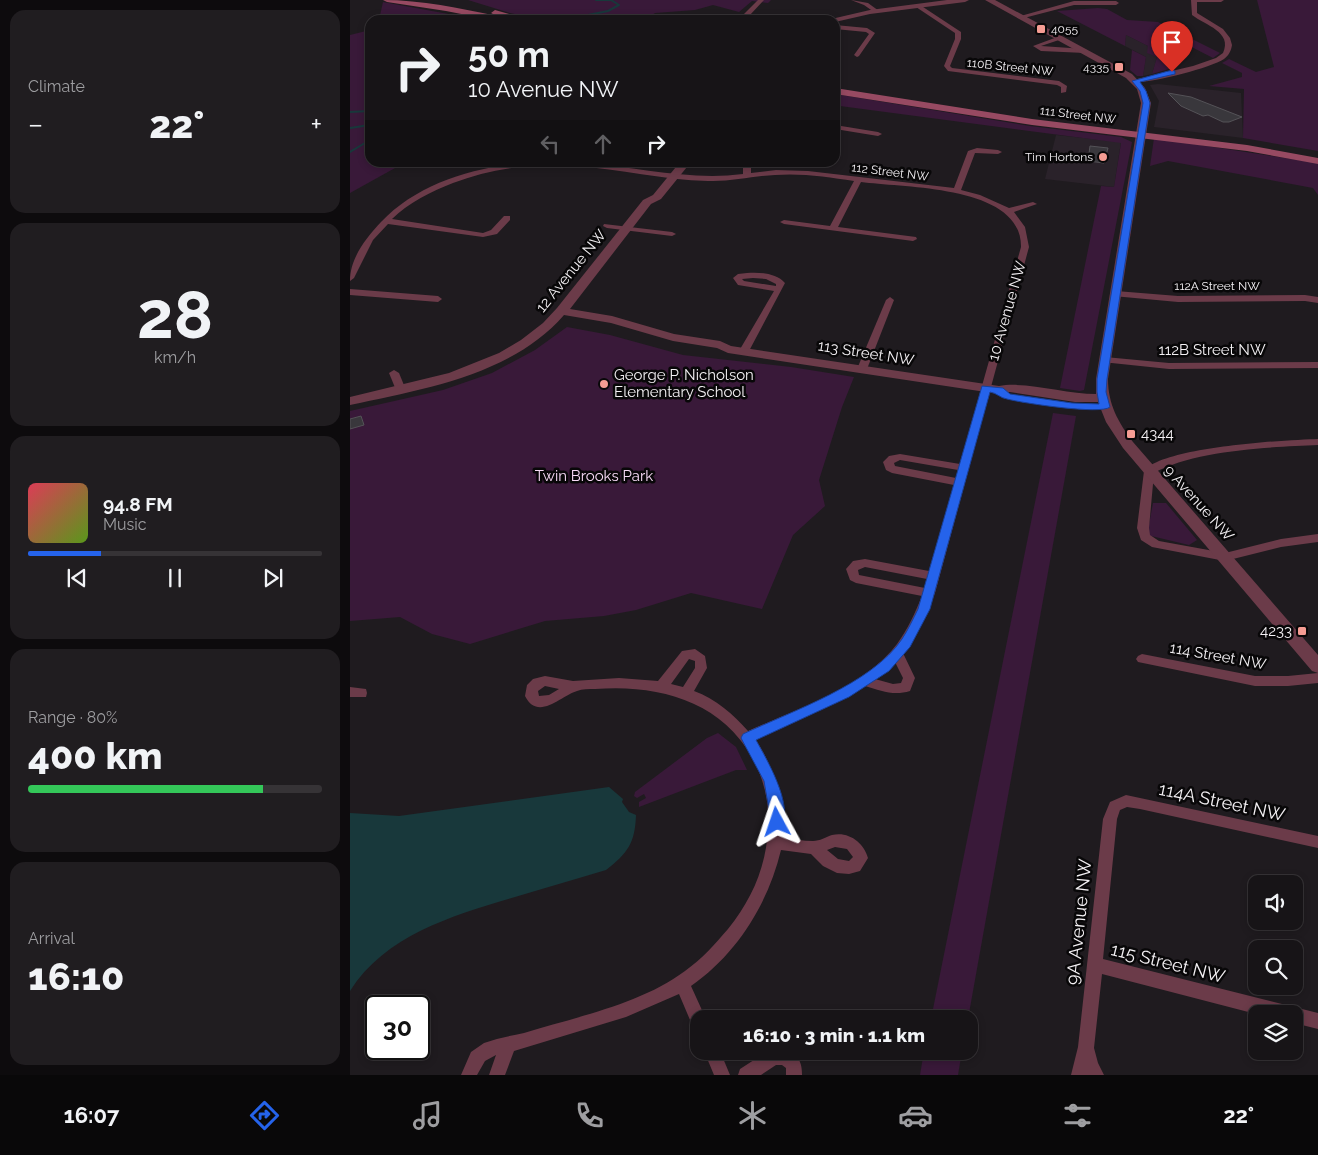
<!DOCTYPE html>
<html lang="en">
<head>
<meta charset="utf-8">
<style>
  body { margin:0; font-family:Raleway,sans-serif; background:#201d20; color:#f1f3f6; height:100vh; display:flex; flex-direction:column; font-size:19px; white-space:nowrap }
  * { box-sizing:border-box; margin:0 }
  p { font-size:16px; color:#9e9ea1 }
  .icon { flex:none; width:28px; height:28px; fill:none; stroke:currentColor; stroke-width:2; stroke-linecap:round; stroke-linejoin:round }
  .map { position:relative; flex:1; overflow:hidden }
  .details { display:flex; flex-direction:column; gap:10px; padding:10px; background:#0d0b0d; width:350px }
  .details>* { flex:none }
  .banner { position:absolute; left:15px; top:15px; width:475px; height:152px; border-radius:15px; box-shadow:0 2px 8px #0003,0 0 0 1px #363336; background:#171417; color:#f1f3f6; overflow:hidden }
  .fabs { position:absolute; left:898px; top:875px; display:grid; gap:10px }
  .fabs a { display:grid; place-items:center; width:55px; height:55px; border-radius:10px; background:#171417; box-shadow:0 2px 8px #0003,0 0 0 1px #363336; font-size:25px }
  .speed { position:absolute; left:15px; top:995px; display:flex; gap:10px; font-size:25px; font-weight:700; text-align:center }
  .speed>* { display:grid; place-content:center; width:65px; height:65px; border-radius:50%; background:#171417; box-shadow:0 2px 8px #0003,0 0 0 1px #363336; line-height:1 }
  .speed .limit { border:2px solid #111; border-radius:8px; background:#fff; color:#111 }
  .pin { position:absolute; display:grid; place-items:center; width:42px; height:42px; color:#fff; margin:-51px -21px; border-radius:50% 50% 50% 0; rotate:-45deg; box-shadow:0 0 5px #0007 }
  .pin .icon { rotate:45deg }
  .me { position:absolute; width:55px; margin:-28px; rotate:355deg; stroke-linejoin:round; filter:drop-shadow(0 0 4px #0008) }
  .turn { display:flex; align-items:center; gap:18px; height:105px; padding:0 20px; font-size:22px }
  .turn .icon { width:65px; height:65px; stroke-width:2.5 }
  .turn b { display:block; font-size:35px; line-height:42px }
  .lanes { display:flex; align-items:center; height:48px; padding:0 20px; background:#0003; justify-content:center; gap:25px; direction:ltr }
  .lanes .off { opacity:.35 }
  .big { font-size:38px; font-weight:800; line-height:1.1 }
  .details .tile { flex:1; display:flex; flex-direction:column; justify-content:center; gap:8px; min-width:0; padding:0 18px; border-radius:15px; background:#201d20 }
  .details .dial { align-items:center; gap:0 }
  .dial b { font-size:65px; line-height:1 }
  .song { display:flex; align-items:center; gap:15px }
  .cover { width:60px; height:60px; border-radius:8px; background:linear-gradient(135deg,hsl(350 70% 55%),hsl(90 70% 35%)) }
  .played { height:5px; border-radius:2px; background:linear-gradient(90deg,#2563eb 25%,#363336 25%) }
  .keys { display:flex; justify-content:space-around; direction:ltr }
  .heat { display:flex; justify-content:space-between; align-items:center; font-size:28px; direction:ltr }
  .charge { height:8px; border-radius:4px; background:linear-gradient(90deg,#34c759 80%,#363336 0) }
  .trip { position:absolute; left:340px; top:1010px; width:288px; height:50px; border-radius:15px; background:#171417; box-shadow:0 2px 8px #0003,0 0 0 1px #363336; font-weight:800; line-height:50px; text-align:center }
  .tabs { display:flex; height:80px; justify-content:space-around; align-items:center; background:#090809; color:#9e9ea1 }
  .tabs .icon { width:35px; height:35px }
  .tabs .current { color:#2563eb }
  .tabs b { font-size:22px; color:#f1f3f6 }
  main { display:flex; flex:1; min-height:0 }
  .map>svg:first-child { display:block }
  .built { fill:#2a222a }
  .green { fill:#391939 }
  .water { fill:#18383b }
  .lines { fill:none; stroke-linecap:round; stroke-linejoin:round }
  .stream { stroke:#18383b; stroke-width:2 }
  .building { fill:#39373c; stroke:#545257 }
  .minor { fill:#6b3b49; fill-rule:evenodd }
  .tertiary { fill:#6b3b49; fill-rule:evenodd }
  .secondary { fill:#974a62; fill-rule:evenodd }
  .route { fill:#2563eb; stroke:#184099 }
  .poi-dot { fill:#f59c93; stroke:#080708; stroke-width:2 }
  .labels { text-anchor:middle; stroke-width:5; stroke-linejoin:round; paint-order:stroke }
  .far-poi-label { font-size:12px; fill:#f4f1f4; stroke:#080708; text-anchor:end }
  .far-street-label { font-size:12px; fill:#f4f1f4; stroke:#080708 }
  .street-label { font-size:15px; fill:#f4f1f4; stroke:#080708 }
  .poi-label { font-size:15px; fill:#f4f1f4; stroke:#080708; text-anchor:start }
  .park-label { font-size:15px; fill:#f7d9f6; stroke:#080708 }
  .near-street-label { font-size:18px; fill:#f4f1f4; stroke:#080708 }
</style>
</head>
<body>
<main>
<section class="details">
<div class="tile"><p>Climate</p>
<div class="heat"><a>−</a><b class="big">22°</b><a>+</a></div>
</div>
<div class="tile dial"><b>28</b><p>km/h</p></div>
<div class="tile">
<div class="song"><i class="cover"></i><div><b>94.8 FM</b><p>Music</p></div></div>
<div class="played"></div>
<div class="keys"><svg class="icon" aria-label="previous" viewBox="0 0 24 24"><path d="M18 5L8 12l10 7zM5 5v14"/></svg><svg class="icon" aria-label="pause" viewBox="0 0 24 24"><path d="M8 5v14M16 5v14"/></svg><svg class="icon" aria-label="next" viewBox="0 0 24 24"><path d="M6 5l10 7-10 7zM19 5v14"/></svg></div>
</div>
<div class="tile"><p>Range · 80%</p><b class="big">400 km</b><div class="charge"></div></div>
<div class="tile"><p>Arrival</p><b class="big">16:10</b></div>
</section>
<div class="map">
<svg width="968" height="1075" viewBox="0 0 968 1075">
  <rect width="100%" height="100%" fill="#1f1b1f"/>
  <g class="built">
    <polygon points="776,35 798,46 807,57 802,74 793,76 796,57 775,46"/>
    <polygon points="808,84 891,93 893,138 804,127 809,101 800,85"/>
    <polygon points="706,135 771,142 764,187 695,179"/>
  </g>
  <g class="green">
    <polygon points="118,0 421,0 418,3 402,1 389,12 363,5 345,10 305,13 294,20 193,20 160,13"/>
    <polygon points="907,0 968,0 968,151 893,138 894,89 859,86 892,77 892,73 872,63 879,59 906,72 924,67"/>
    <polygon points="33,2 131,20 29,20"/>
    <polygon points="748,8 757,9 777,20 808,22 870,53 863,58 826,39 809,43 807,57 826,67 802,74 807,57 797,53 798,46 776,35 775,46 707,11"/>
    <polygon points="20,30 20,162 71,163 45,168 0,193 0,35"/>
    <polygon points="782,50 796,57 793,76 787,76 780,70"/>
    <polygon points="485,94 680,126 771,137 782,142 734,390 730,391 710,388 751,186 764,187 771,143 490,106 485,105"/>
    <polygon points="804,138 968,163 968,195 963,188 818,161 800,166"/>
    <polygon points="217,327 260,335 333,355 441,367 504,377 492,407 469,480 475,506 443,535 412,609 341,593 286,610 254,616 195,621 120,644 82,634 50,617 0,621 0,411 93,390 142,373 185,350"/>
    <polygon points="703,413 726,416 618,1019 581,1019"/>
    <polygon points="803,503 816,503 847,540 839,545 797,535"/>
    <polygon points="368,733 386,747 397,770 386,770 289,807 289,802 296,798 294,794 287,798 284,796 285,792 357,738"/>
    <polygon points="574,1051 612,1051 608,1075 570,1075"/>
  </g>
  <path class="water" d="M259 787 273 799 272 802 279 812 286 815C285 843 278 853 256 870 226 879 195 888 165 897 105 915 36 934 0 991V813L49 816Z"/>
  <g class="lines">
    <g class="stream">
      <polyline points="213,20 258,11 269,5 261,0 246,0"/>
      <polyline points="0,112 20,111"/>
      <polyline points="0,128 20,125"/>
      <polyline points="0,152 20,140"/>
    </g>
  </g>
  <g class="building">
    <polygon points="818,93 841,97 892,117 879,122 873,122 858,115 853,116 831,106"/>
    <polygon points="740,146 758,148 754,163 738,161"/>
    <polygon points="11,416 14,425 0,429 0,419"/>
  </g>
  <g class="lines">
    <g class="minor">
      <polygon points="408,0 414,0 399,16 422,20 392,18 392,16"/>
      <polygon points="501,0 518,3 529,11 524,12 514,5"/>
      <path d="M841 0H874L871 2H847V13L873 29 880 38 882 45C881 51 879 55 874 59 860 68 799 84 783 82V80L843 66 866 58 873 53C883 32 855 25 842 15Z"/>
      <polygon points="724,1 766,1 769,3 766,5 724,5 670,19 667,17"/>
      <polygon points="566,5 570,5 611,32 611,39 600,66 602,68 709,81 717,86 716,92 711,93 711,87 707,85 598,71 594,66 605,39 605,33 566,7"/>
      <polygon points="485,25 517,28 525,33 509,56 507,57 504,55 519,34 516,32 485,29"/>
      <polygon points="710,36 712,37 712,39 691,46 735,49 738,51 735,53 691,51 683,46"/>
      <polygon points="485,125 528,132 532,134 528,136 485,129"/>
      <path d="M627 148 648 150 652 152 648 154 625 153 611 190 630 195 659 208 683 202 687 204 664 212 675 227 679 247 585 593 572 624 553 653 565 678 560 691C544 696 531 691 515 686L486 703 406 740C425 770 434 801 432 837 442 839 453 841 463 841 470 841 476 837 482 835 499 831 514 843 518 858L510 871 499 874 487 873 473 866 461 854 431 850C418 904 387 954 341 986L356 1019H349V1029L343 1027 329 994 276 1017 164 1051 155 1075H139L146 1055 135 1061 127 1075H111L121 1052 134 1043C147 1038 160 1036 174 1033 226 1017 291 1004 335 971 352 959 365 944 378 929 402 899 416 867 418 829 420 804 414 779 402 757 370 700 306 684 245 689 239 689 232 689 227 691 212 695 188 722 175 696L177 685 183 679 195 676 223 681 269 678 308 681 332 651 345 649 355 656 357 668 344 691C366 699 383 714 398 731 447 709 514 688 547 644 558 629 565 613 572 596L506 583 500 580 496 569 503 561 515 559 579 571 604 485 542 473 536 470 533 462 539 456 550 454 610 464 671 247C672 185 555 188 511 182L488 227 566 237 567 239 563 241 434 224 430 222 434 220 480 226 504 181C478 177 452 173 425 175 403 176 380 182 358 181 313 180 270 169 226 166 184 163 142 168 103 183 82 191 58 203 42 219L133 233 141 230 154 216H160V220L147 234 133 237 38 224 23 240 4 278 0 281C0 258 16 238 31 222 80 170 167 157 235 163 288 167 340 181 393 174V162H401V173L426 170 458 171 604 188 618 151ZM550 460 608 470 606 478 545 466 544 463ZM515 567 577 579 575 588 509 575 508 570ZM339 659 345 661V668L333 687 321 684ZM545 662 553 678 551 683 543 684 525 679ZM195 686 209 689 199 695 189 696 188 691ZM485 847 497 849 503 857 499 861 488 859 477 850Z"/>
      <polygon points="254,224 322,232 326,234 322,236 257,228 253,226"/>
      <path d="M397 273C409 272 426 273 435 283L399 351 394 354 389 351 424 291 388 285 383 278 388 274ZM403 278 416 279 426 284V286L394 281 392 279Z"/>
      <polygon points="0,289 88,296 92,299 88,302 0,295"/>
      <polygon points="766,291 828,296 955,295 968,297 968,303 955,301 828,302 763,296 763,292"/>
      <polygon points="540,297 544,300 517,369 515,371 509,371 507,369 536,300"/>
      <polygon points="755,357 819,363 968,362 968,368 819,369 752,362 752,358"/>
      <polygon points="44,370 49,373 56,390 54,392 48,392 46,390 39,373"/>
      <path d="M968 439V445C922 447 844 450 804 473L799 528 800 535 809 541 875 553 931 539 968 534V542L931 547 875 561 802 547 791 540 787 528 794 471C813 447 935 440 968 439Z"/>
      <polygon points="792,654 905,676 938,676 968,673 968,683 938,686 905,686 788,662 786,659 788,656"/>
      <polygon points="0,687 16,689 17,693 16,697 0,697"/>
      <polygon points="776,795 968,836 968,848 790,809 777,807 770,810 767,819 753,959 968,1013 968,1029 944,1023 944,1014 906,1014 752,974 744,1048 748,1063 754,1075 721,1075 728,1047 753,819 760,802"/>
      <polygon points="354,1051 370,1051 380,1075 364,1075"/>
      <path d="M418 1051H442C450 1059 452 1064 452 1075H436V1068L432 1065H426L411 1075H388L390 1069Z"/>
    </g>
    <g class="tertiary">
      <polygon points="597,0 619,0 615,2 520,14 485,22 485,20 477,20 520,10"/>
      <path d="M635 0H645L782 74 795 88 801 103 758 379C758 404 768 422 783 442L968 655V673L962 671 773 448 756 422 748 402H725L660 392 649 394 378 353 367 348 323 341 261 323 214 315C162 375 74 389 0 405V397L99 373 149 353 171 340 193 323 207 308 293 200 303 195 330 162H341L311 199 301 204 220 309 262 316 324 334 370 341 381 346 649 386C676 381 716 394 746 394V379L791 103 787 89 776 78Z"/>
    </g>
    <g class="secondary">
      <path d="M33 0C72 0 109 8 147 16L141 13 145 10 180 20 157 18 158 20H142L96 11 37 2Z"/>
      <polygon points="485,88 682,119 897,145 968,158 968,164 897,151 682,125 485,94"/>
    </g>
  </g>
  <path class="route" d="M822 70 825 71V74L790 82 796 91 800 103 757 379 756 392 760 407C751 415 672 403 657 399 650 398 647 393 640 392L580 609 560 647 539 671 499 697 406 740C417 760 443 804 432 827L427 829 422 827 414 781 391 738 393 734C442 711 522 684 552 639 558 630 563 619 568 609L632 386 653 388 660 394 722 403 749 404 747 392V379L793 103 790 91 782 81Z"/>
  <g class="poi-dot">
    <rect x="686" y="24" width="10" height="10" rx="2.5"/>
    <rect x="764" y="62" width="10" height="10" rx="2.5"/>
    <circle cx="753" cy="157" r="5"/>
    <circle cx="254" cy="384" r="5"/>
    <rect x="776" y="429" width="10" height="10" rx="2.5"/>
    <rect x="947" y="626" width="10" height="10" rx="2.5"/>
  </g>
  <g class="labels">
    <g class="far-poi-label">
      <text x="701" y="33" text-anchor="start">4055</text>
      <text x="759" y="71">4335</text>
      <text x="743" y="161">Tim Hortons</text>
    </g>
    <g class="far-street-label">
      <text transform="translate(660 67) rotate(6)" y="4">110B Street NW</text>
      <text transform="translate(728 115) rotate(7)" y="4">111 Street NW</text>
      <text transform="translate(540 172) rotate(7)" y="4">112 Street NW</text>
      <text x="867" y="290">112A Street NW</text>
    </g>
    <g class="street-label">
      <text transform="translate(221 271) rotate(-51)" y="5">12 Avenue NW</text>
      <text transform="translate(657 311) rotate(-74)" y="5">10 Avenue NW</text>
      <text x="862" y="355">112B Street NW</text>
      <text transform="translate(516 353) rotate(9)" y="5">113 Street NW</text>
      <text transform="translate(849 503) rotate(48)" y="5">9 Avenue NW</text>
      <text transform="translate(868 656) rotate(10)" y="5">114 Street NW</text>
    </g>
    <g class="poi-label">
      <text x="264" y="380">George P. Nicholson<tspan x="264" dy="17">Elementary School</tspan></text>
      <text x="791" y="439">4344</text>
      <text x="942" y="636" text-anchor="end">4233</text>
    </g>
    <g class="park-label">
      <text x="244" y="481">Twin Brooks Park</text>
    </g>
    <g class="near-street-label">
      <text transform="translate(872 802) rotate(12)" y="6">114A Street NW</text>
      <text transform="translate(729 922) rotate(-84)" y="6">9A Avenue NW</text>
      <text transform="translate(818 963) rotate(14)" y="6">115 Street NW</text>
    </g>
  </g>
</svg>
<div class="fabs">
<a><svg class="icon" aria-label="sound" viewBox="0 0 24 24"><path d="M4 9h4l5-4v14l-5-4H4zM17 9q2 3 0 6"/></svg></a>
<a><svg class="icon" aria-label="search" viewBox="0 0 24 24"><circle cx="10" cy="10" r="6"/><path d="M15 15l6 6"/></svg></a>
<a><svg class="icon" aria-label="layers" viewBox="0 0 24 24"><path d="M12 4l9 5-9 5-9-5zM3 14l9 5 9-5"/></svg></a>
</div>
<div class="speed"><div class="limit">30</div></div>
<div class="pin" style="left:822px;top:72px;background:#d93025"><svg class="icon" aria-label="arrive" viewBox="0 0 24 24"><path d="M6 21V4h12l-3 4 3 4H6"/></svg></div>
<svg class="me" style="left:427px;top:822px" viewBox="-20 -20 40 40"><path d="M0-17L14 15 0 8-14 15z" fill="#2563eb" stroke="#fff" stroke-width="4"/></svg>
<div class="trip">16:10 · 3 min · 1.1 km</div>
<div class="banner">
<div class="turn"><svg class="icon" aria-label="right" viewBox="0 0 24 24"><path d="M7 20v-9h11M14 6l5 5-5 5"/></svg><div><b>50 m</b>10 Avenue NW</div></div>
<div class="lanes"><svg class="icon off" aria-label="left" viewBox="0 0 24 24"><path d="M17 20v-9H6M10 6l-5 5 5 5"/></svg><svg class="icon off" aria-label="ahead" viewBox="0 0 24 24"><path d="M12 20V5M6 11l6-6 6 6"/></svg><svg class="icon" aria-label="right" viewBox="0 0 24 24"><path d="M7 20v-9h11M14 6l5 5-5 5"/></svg></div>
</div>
</div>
</main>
<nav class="tabs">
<b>16:07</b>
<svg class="icon current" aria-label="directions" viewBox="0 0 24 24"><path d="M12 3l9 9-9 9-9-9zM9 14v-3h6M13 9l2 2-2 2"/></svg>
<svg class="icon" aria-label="music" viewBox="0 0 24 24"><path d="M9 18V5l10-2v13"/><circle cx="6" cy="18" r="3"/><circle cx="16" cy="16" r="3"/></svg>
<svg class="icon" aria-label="phone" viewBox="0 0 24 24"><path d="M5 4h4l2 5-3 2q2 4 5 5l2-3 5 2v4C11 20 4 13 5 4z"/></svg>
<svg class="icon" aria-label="climate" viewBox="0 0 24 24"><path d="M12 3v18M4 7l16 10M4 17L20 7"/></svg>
<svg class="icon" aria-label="car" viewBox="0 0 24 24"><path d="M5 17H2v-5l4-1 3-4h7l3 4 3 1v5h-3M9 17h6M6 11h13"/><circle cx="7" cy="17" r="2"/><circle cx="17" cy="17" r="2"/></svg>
<svg class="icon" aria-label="filters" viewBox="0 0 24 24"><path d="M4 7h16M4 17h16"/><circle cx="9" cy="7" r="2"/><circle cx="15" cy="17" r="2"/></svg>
<b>22°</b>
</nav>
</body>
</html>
